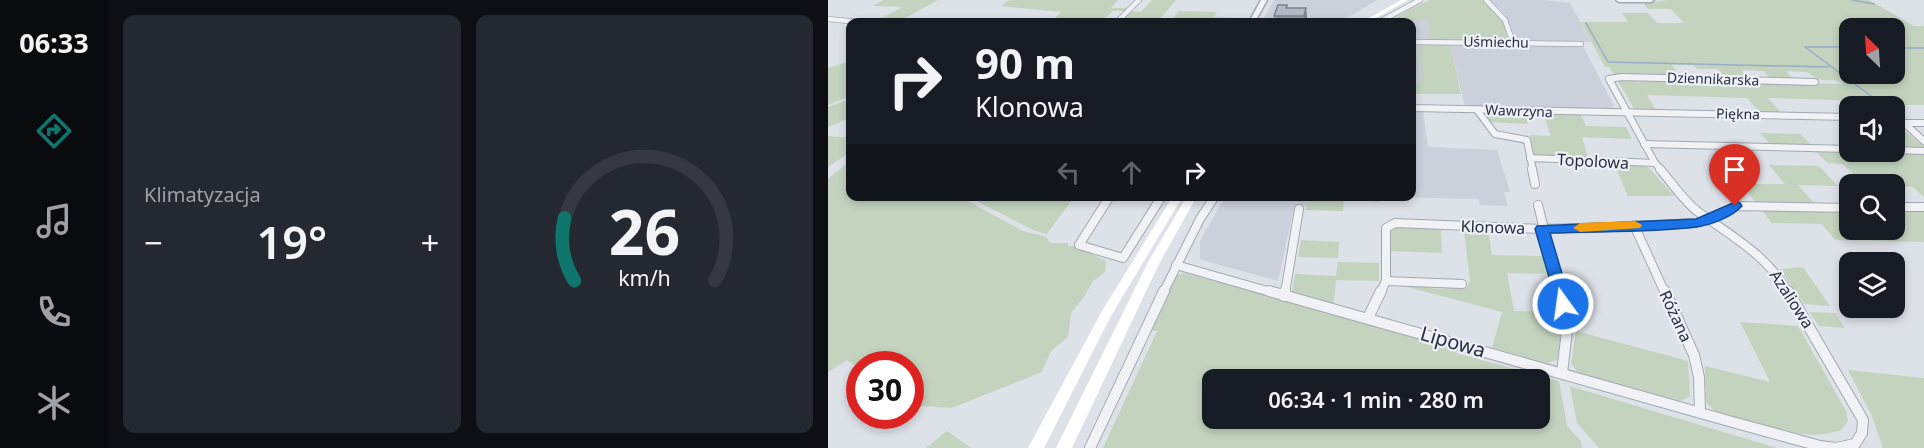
<!DOCTYPE html>
<html lang="pl">
<head>
<meta charset="utf-8">
<style>
  body { margin:0; font-family:"Noto Sans",sans-serif; background:#242831; color:#f1f3f6; height:100vh; display:flex; flex-direction:column; font-size:22px; white-space:nowrap }
  * { box-sizing:border-box; margin:0 }
  p { font-size:20px; color:#9ea1a6 }
  .icon { flex:none; width:33px; height:33px; fill:none; stroke:currentColor; stroke-width:2; stroke-linecap:round; stroke-linejoin:round }
  .map { position:relative; flex:1; overflow:hidden }
  .side { display:flex; flex-direction:column; gap:15px; padding:15px; background:#0d0f14; width:720px }
  .side>* { flex:none }
  .top-card { position:absolute; left:18px; top:18px; width:570px; height:183px; border-radius:12px; box-shadow:0 3px 9px #0003; background:#171b24; color:#f1f3f6; overflow:hidden }
  .needle { width:39px; rotate:335deg }
  .controls { position:absolute; left:1011px; top:18px; display:grid; gap:12px }
  .controls a { display:grid; place-items:center; width:66px; height:66px; border-radius:12px; background:#171b24; box-shadow:0 3px 9px #0003; font-size:30px }
  .speed { position:absolute; left:18px; top:351px; display:flex; gap:12px; font-size:30px; font-weight:700; text-align:center }
  .speed>* { display:grid; place-content:center; width:78px; height:78px; border-radius:50%; background:#171b24; box-shadow:0 3px 9px #0003; line-height:1 }
  .speed .limit { border:9px solid #d22; background:#fff; color:#111 }
  .pin { position:absolute; display:grid; place-items:center; width:51px; height:51px; color:#fff; margin:-62px -26px; border-radius:50% 50% 50% 0; rotate:-45deg; box-shadow:0 0 6px #0007 }
  .pin .icon { rotate:45deg }
  .me { position:absolute; width:66px; margin:-33px; rotate:346deg; stroke-linejoin:round; filter:drop-shadow(0 0 4px #0008) }
  .turn { display:flex; align-items:center; gap:21px; height:126px; padding:0 30px; font-size:27px }
  .turn .icon { width:78px; height:78px; stroke-width:2.5 }
  .turn b { display:block; font-size:42px; line-height:51px }
  .lanes { display:flex; align-items:center; height:57px; padding:0 30px; background:#0003; justify-content:center; gap:30px; direction:ltr }
  .lanes .off { opacity:.35 }
  .big { font-size:45px; font-weight:600; line-height:1.1 }
  .side .widget { flex:1; display:flex; flex-direction:column; justify-content:center; gap:9px; min-width:0; padding:0 21px; border-radius:12px; background:#242831 }
  .side .dial { align-items:center; gap:0 }
  .dial svg { height:156px; overflow:visible; fill:none; stroke:#363941; stroke-width:7; stroke-linecap:round; text-anchor:middle }
  .dial text { fill:#f1f3f6; stroke:none }
  .heat { display:flex; justify-content:space-between; align-items:center; font-size:33px; direction:ltr }
  .side .tiles { flex:1; display:grid; gap:15px; grid-template-columns:repeat(2,1fr) }
  .trip { position:absolute; left:374px; top:369px; width:348px; height:60px; border-radius:12px; background:#171b24; box-shadow:0 3px 9px #0003; font-weight:600; line-height:60px; text-align:center }
  main { display:flex; flex:1; min-height:0 }
  .tabs { display:flex; flex-direction:column; width:108px; justify-content:space-around; align-items:center; background:#090b0e; color:#9ea1a6 }
  .tabs .icon { width:42px; height:42px }
  .tabs .on { color:#0f766e }
  .tabs b { font-size:27px; color:#f1f3f6 }
  .map>svg:first-child { display:block }
  .built { fill:#cbd0da }
  .green { fill:#c3d3be; fill-rule:evenodd }
  .lines { fill:none; stroke-linecap:round; stroke-linejoin:round }
  .stream { stroke:#95aecb; stroke-width:1.5 }
  .minor-far3-casing { stroke:#a2a8b2; stroke-width:6 }
  .minor-far2-casing { stroke:#a2a8b2; stroke-width:8 }
  .minor-far1-casing { stroke:#a2a8b2; stroke-width:10 }
  .minor-casing { stroke:#a2a8b2; stroke-width:12 }
  .tertiary-casing { stroke:#a2a8b2; stroke-width:3 }
  .minor-far3 { stroke:#f0f2f6; stroke-width:4.5 }
  .minor-far2 { stroke:#f0f2f6; stroke-width:6 }
  .minor-far1 { stroke:#f0f2f6; stroke-width:8 }
  .minor { stroke:#f0f2f6; stroke-width:10 }
  .tertiary { fill:#f0f2f6; fill-rule:evenodd }
  .secondary { fill:#fff; fill-rule:evenodd }
  .wall { fill:#9ba0a9 }
  .shaded-wall { fill:#7e828a }
  .building { fill:#b4bac5; stroke:#7e828a; stroke-width:1.5 }
  .route { fill:#1a73e8; stroke:#114b97; stroke-width:1.5 }
  .slow { fill:#f59e0b }
  .labels { text-anchor:middle; stroke-width:4.5; stroke-linejoin:round; paint-order:stroke }
  .far-street-label { font-size:14px; fill:#262f40; stroke:#edf0f6 }
  .street-label { font-size:16px; fill:#262f40; stroke:#edf0f6 }
  .near-street-label { font-size:20px; fill:#262f40; stroke:#edf0f6 }
</style>
</head>
<body>
<main>
<nav class="tabs">
<b>06:33</b>
<svg class="icon on" aria-label="directions" viewBox="0 0 24 24"><path d="M12 3l9 9-9 9-9-9zM9 14v-3h6M13 9l2 2-2 2"/></svg>
<svg class="icon" aria-label="music" viewBox="0 0 24 24"><path d="M9 18V5l10-2v13"/><circle cx="6" cy="18" r="3"/><circle cx="16" cy="16" r="3"/></svg>
<svg class="icon" aria-label="phone" viewBox="0 0 24 24"><path d="M5 4h4l2 5-3 2q2 4 5 5l2-3 5 2v4C11 20 4 13 5 4z"/></svg>
<svg class="icon" aria-label="climate" viewBox="0 0 24 24"><path d="M12 3v18M4 7l16 10M4 17L20 7"/></svg>
</nav>
<section class="side">
<div class="tiles">
<div class="widget"><p>Klimatyzacja</p>
<div class="heat"><a>−</a><b class="big">19°</b><a>+</a></div>
</div>
<div class="widget dial"><svg viewBox="0 0 100 80">
<path d="M14 69A42 42 0 1 1 86 69"/>
<path d="M14 69A42 42 0 0 1 9 37" stroke="#0f766e"/>
<text x="50" y="56" font-size="32" font-weight="700">26</text>
<text x="50" y="72" font-size="11">km/h</text>
</svg></div>
</div>
</section>
<div class="map">
<svg width="1096" height="448" viewBox="0 0 1096 448">
  <rect width="100%" height="100%" fill="#dde1e8"/>
  <g class="built">
    <polygon points="446,0 550,0 517,19 504,19 503,22 434,22"/>
    <polygon points="662,0 717,0 742,3 763,42 688,40 677,14"/>
    <polygon points="566,19 601,19 603,40 584,40 584,22 566,22"/>
    <polygon points="584,43 591,43 594,83 584,83"/>
    <polygon points="622,44 755,46 786,106 782,108 637,107"/>
    <polygon points="584,110 595,111 600,147 669,150 682,192 676,192 680,206 652,205 651,199 556,197 551,202 491,197 584,196"/>
    <polygon points="397,197 480,197 479,206 466,207 450,281 374,260 372,258 372,241"/>
  </g>
  <g class="green">
    <polygon points="56,0 110,0 70,22 46,22 75,7 45,6"/>
    <polygon points="182,0 290,0 283,8 302,8 298,11 285,11 272,22 244,22 248,19 226,19 233,12 173,6"/>
    <polygon points="324,0 348,0 329,22 291,22 302,11 313,12"/>
    <path d="M602 0H655L674 20 681 40H603L601 20 567 19 566 22H560C573 14 588 6 602 0Z"/>
    <path d="M840 0H1041L1086 26H1096V105H1043L1038 101 940 98 953 113H933L919 98 819 95 828 111 807 110 790 81 1016 84C1002 75 997 87 979 72L958 71 967 80H944L935 71 914 70 921 79H899L890 69H869L865 65H844L853 78 787 76 781 67H777L753 22H800L794 13H820L829 23H856L843 9H820L816 3ZM1022 28H1066V74H1022Z"/>
    <polygon points="351,11 389,12 386,17 419,18 417,22 342,22"/>
    <polygon points="591,43 622,44 633,94 584,94 584,83 594,83"/>
    <polygon points="22,61 22,96 0,105 0,68"/>
    <polygon points="22,99 22,118 0,127 0,107"/>
    <polygon points="660,112 697,113 700,124 661,122 655,115"/>
    <polygon points="715,113 752,114 758,126 798,127 804,139 754,137 760,158 710,156 706,154 702,135 723,136"/>
    <polygon points="1066,123 1096,146 1096,149 1071,149 1067,145"/>
    <polygon points="932,133 972,134 984,146 943,145"/>
    <polygon points="0,136 22,138 22,152 0,167"/>
    <polygon points="986,150 1096,152 1096,197 1085,187 1036,184 1015,164 1000,163"/>
    <polygon points="22,161 22,196 132,197 195,231 218,237 222,243 240,243 240,246 247,246 278,261 277,272 265,281 256,297 243,313 240,337 223,351 214,372 124,408 92,406 83,400 82,364 32,364 31,368 19,360 0,372 0,179"/>
    <polygon points="786,164 816,165 821,168 846,196 800,196"/>
    <polygon points="941,165 991,166 1010,186 970,185 987,204 928,203 913,184 957,184"/>
    <polygon points="141,197 246,197 219,234 205,230"/>
    <polygon points="480,197 516,199 515,211 478,210"/>
    <polygon points="933,209 1021,210 1022,230 1066,230 1067,211 1096,211 1096,242 1007,240 994,224 944,223"/>
    <polygon points="570,226 613,229 614,253 563,251 563,229"/>
    <polygon points="636,230 660,230 664,255 715,256 720,274 679,273 686,311 730,312 734,327 729,360 719,363 664,348 674,312 564,283 611,289 639,287 642,281"/>
    <polygon points="473,240 511,242 510,258 470,257"/>
    <polygon points="510,262 551,263 551,281 508,280 506,304 464,292 467,274 508,276"/>
    <polygon points="975,267 1002,306 976,304 952,269"/>
    <path d="M355 273 510 314 629 349 628 353 731 381 739 426 753 441 754 448H275L329 331 323 330 348 276ZM384 380H711V418H384Z"/>
    <polygon points="981,312 1007,313 1017,328 991,326"/>
    <path d="M912 322 970 326 1018 411 1020 421 1013 430C973 444 926 422 887 411L878 402 877 366 942 382Z"/>
    <polygon points="748,331 860,361 862,396 853,401 750,372 743,364"/>
    <polygon points="1020,370 1096,378 1096,448 1055,448 1043,414"/>
    <polygon points="742,386 748,388 949,448 771,448 749,423"/>
    <polygon points="119,431 143,448 98,448"/>
  </g>
  <g class="lines">
    <g class="stream">
      <polyline points="1024,0 1046,4"/>
      <polyline points="758,23 780,62 1001,67"/>
      <polyline points="1022,47 977,47 1054,104"/>
      <polyline points="1066,48 1096,48"/>
    </g>
    <g class="minor-far3-casing">
      <g id="minor-far3">
        <polyline points="658,0 677,20 685,43"/>
        <polyline points="0,19 31,22"/>
        <polyline points="289,22 311,0"/>
        <polyline points="551,22 592,0"/>
        <polyline points="584,42 753,44"/>
      </g>
    </g>
    <g class="minor-far2-casing">
      <g id="minor-far2">
        <polyline points="584,108 1022,117"/>
        <polyline points="649,110 667,134 699,140 705,171"/>
        <polyline points="1066,120 1076,123 1096,123"/>
        <polyline points="1076,123 1096,141"/>
        <polyline points="816,144 1022,149"/>
        <polyline points="1066,150 1096,151"/>
        <polyline points="702,158 827,163"/>
        <polyline points="834,171 827,163 781,79 794,77 987,82"/>
      </g>
    </g>
    <g class="minor-far1-casing">
      <g id="minor-far1">
        <polyline points="704,169 707,184"/>
        <path d="M832 169C844 183 855 200 869 211 904 237 937 253 961 293"/>
        <polyline points="282,196 251,245 295,258 334,196"/>
        <polyline points="710,205 732,293"/>
        <polyline points="1066,207 1096,207"/>
        <polyline points="806,225 837,293"/>
        <polyline points="348,265 446,293"/>
        <polyline points="558,281 634,284"/>
        <polyline points="335,293 372,219 387,196"/>
        <polyline points="457,293 471,209"/>
        <polyline points="552,293 558,281 558,228 567,223 714,229 787,227 869,223 890,216 907,206 1022,208"/>
      </g>
    </g>
    <g class="minor-casing">
      <g id="minor">
        <polyline points="441,291 908,423 992,446 1008,448"/>
        <polyline points="732,291 740,322 734,373"/>
        <polyline points="837,291 866,355 871,377 872,412"/>
        <polyline points="960,291 1035,420 1034,433 1027,444 1008,448"/>
        <polyline points="456,296 457,291"/>
        <polyline points="540,318 553,291"/>
        <polyline points="262,448 336,291"/>
      </g>
    </g>
    <g class="tertiary-casing">
      <g id="tertiary">
        <polygon points="433,0 439,0 427,22 421,22"/>
        <polygon points="788,0 826,0 823,2 791,2"/>
      </g>
    </g>
    <use href="#minor-far3" class="minor-far3"/>
    <use href="#minor-far2" class="minor-far2"/>
    <use href="#minor-far1" class="minor-far1"/>
    <use href="#minor" class="minor"/>
    <use href="#tertiary" class="tertiary"/>
    <g class="secondary">
      <polygon points="573,0 580,0 541,22 534,22"/>
      <polygon points="345,196 355,196 283,316 216,448 200,448 274,311"/>
      <polygon points="359,196 369,196 331,264 244,448 228,448 319,264"/>
    </g>
  </g>
  <polygon class="wall" points="459,5 460,8 478,8 479,19 478,22 447,22 446,16"/>
  <polygon class="shaded-wall" points="478,8 479,19 478,22 477,22 476,16"/>
  <polygon class="building" points="450,5 459,5 458,8 478,8 476,16 446,16"/>
  <path class="route" d="M907 202 912 203 914 206C904 217 883 225 868 227 820 233 770 231 722 233L743 304 741 308H730L707 229 709 226 868 219Z"/>
  <polygon class="slow" points="807,221 814,225 812,228 752,232 745,228 752,223"/>
  <g class="labels">
    <g class="far-street-label">
      <text transform="translate(668 42) rotate(1)" y="5">Uśmiechu</text>
      <text transform="translate(885 79) rotate(2)" y="5">Dziennikarska</text>
      <text transform="translate(691 111) rotate(2)" y="5">Wawrzyna</text>
      <text transform="translate(910 114) rotate(1)" y="5">Piękna</text>
    </g>
    <g class="street-label">
      <text transform="translate(765 161) rotate(3)" y="6">Topolowa</text>
      <text transform="translate(665 227) rotate(2)" y="6">Klonowa</text>
      <text transform="translate(964 299) rotate(57)" y="6">Azaliowa</text>
      <text transform="translate(848 316) rotate(65)" y="6">Różana</text>
    </g>
    <g class="near-street-label">
      <text transform="translate(625 342) rotate(16)" y="7">Lipowa</text>
    </g>
  </g>
</svg>
<div class="controls">
<a><svg class="needle" viewBox="-14 -14 28 28"><path d="M0-13l5 13h-10z" fill="#e53935"/><path d="M0 13l5-13h-10z" fill="#9ea1a6"/></svg></a>
<a><svg class="icon" aria-label="sound" viewBox="0 0 24 24"><path d="M4 9h4l5-4v14l-5-4H4zM17 9q2 3 0 6"/></svg></a>
<a><svg class="icon" aria-label="search" viewBox="0 0 24 24"><circle cx="10" cy="10" r="6"/><path d="M15 15l6 6"/></svg></a>
<a><svg class="icon" aria-label="layers" viewBox="0 0 24 24"><path d="M12 4l9 5-9 5-9-5zM3 14l9 5 9-5"/></svg></a>
</div>
<div class="speed"><div class="limit">30</div></div>
<div class="pin" style="left:907px;top:206px;background:#d93025"><svg class="icon" aria-label="arrive" viewBox="0 0 24 24"><path d="M6 21V4h12l-3 4 3 4H6"/></svg></div>
<svg class="me" style="left:735px;top:304px" viewBox="-20 -20 40 40"><circle r="17" fill="#1a73e8" stroke="#fff" stroke-width="3"/><path d="M0-11L8 9 0 5-8 9z" fill="#fff"/></svg>
<div class="trip">06:34 · 1 min · 280 m</div>
<div class="top-card">
<div class="turn"><svg class="icon" aria-label="right" viewBox="0 0 24 24"><path d="M7 20v-9h11M14 6l5 5-5 5"/></svg><div><b>90 m</b>Klonowa</div></div>
<div class="lanes"><svg class="icon off" aria-label="left" viewBox="0 0 24 24"><path d="M17 20v-9H6M10 6l-5 5 5 5"/></svg><svg class="icon off" aria-label="ahead" viewBox="0 0 24 24"><path d="M12 20V5M6 11l6-6 6 6"/></svg><svg class="icon" aria-label="right" viewBox="0 0 24 24"><path d="M7 20v-9h11M14 6l5 5-5 5"/></svg></div>
</div>
</div>
</main>
</body>
</html>
